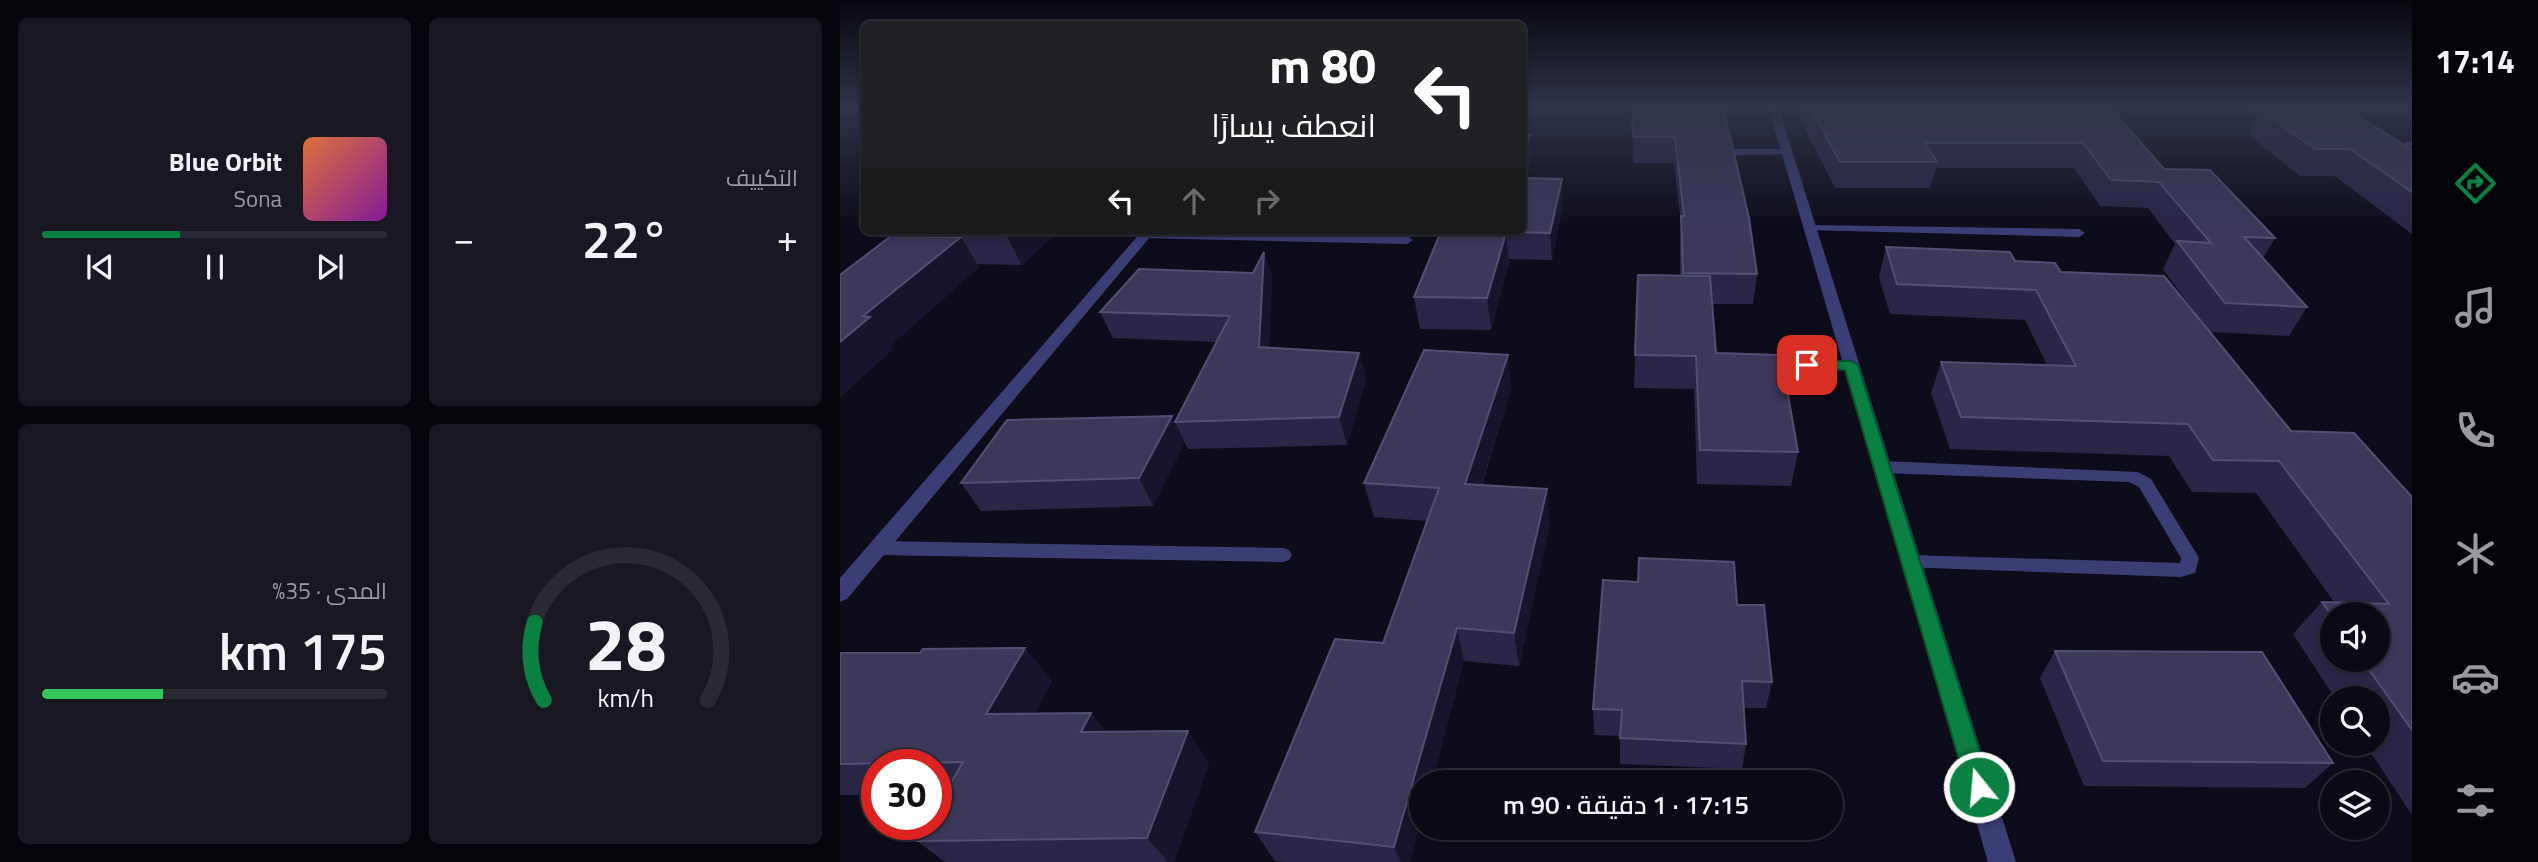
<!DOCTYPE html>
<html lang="ar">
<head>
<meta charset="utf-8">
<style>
  body { margin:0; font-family:"Titillium Web",Cairo,sans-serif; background:#181722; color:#f1f3f6; direction:rtl; height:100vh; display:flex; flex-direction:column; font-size:26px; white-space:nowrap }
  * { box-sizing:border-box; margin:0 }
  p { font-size:23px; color:#999aa0 }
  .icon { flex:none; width:38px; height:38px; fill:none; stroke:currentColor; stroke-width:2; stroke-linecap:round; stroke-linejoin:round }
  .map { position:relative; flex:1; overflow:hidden; direction:ltr }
  .details { display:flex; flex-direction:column; gap:18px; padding:18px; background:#06050b; width:840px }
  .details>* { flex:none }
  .top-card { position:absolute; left:21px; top:21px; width:665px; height:214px; border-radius:10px; box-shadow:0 4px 10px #0003,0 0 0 2px #2a2a34; direction:rtl; background:#202124; color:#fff; overflow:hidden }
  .controls { position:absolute; left:1480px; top:602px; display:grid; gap:14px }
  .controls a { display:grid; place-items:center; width:70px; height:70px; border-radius:50%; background:#0a0914; box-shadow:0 4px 10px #0003,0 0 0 2px #2a2a34; font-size:35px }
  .speed { position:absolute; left:21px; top:749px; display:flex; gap:14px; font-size:35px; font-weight:700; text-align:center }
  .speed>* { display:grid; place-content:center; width:91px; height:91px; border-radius:50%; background:#0a0914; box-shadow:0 4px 10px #0003,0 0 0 2px #2a2a34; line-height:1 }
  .speed .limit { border:10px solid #d22; background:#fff; color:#111 }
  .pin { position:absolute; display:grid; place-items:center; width:60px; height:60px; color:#fff; margin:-30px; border-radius:14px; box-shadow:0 4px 10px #0006 }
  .me { position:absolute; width:77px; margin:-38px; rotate:343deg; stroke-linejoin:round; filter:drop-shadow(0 0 5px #0008) }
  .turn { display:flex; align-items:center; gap:24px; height:147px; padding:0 35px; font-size:32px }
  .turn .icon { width:91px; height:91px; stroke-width:2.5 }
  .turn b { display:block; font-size:49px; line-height:60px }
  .lanes { display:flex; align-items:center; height:66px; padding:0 35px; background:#0003; justify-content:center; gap:35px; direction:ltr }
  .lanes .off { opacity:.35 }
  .big { font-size:52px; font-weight:600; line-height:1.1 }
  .details .widget { flex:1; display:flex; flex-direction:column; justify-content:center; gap:10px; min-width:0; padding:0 24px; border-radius:10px; background:#181722 }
  .details .dial { align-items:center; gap:0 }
  .dial svg { height:182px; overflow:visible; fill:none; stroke:#2a2a34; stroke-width:7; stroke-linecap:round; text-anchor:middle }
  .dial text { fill:#f1f3f6; stroke:none }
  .song { display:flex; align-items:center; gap:21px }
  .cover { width:84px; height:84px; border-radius:10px; background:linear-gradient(135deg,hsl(20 70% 55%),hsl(290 70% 35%)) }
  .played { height:7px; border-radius:4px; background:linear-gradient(90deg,#0b8043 40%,#2a2a34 40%) }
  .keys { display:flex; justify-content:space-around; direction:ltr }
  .heat { display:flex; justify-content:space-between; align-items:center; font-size:38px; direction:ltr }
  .charge { height:10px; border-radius:5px; background:linear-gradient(90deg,#34c759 35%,#2a2a34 0) }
  .details .tiles { flex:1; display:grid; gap:18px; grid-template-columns:repeat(2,1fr) }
  .trip { position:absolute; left:569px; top:770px; width:434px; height:70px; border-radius:35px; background:#0a0914; box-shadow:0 4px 10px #0003,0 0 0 2px #2a2a34; font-weight:600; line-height:70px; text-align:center; direction:rtl }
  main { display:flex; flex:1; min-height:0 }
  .menu { display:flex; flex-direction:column; width:126px; justify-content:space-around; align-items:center; background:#040408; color:#999aa0 }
  .menu .icon { width:49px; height:49px }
  .menu .active { color:#0b8043 }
  .menu b { font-size:32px; color:#f1f3f6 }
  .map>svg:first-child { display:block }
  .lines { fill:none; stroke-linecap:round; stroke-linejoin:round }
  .service { fill:#3b3e75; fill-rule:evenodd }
  .minor { fill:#3b3e75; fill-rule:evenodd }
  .wall { fill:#2a2647; fill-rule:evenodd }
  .shaded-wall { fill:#17142d }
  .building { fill:#3b385a; stroke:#524f73; stroke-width:2 }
  .route { fill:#0b8043; stroke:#07532c; stroke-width:2 }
</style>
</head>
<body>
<main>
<nav class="menu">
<b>17:14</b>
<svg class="icon active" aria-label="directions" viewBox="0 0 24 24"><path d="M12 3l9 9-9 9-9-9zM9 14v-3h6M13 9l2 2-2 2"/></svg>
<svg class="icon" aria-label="music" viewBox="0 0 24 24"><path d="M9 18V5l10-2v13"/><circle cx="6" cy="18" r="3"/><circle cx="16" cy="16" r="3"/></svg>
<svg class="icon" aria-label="phone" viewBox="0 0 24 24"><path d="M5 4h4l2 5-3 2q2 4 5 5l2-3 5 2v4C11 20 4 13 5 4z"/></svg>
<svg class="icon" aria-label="climate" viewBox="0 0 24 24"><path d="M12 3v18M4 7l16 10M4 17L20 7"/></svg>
<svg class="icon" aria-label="car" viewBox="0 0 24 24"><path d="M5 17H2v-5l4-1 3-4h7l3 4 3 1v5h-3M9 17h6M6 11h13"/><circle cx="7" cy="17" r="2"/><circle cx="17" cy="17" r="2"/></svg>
<svg class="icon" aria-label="filters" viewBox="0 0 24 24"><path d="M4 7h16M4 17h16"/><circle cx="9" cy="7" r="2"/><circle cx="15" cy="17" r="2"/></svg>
</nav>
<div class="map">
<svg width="1572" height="862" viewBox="0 0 1572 862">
  <rect width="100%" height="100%" fill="#0d0c1a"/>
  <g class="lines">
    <g class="service">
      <polygon points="1572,141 1572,147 1557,144"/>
      <polygon points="947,149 951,150 951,154 894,155 889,152 894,149"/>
      <polygon points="969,225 1239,229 1245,233 1239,237 965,230 965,226"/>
      <polygon points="305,232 567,236 573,240 567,244 301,238 299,236"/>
      <polygon points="1011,361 1016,362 1018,365 1016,368 944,370 937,366 944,362"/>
      <polygon points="1042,461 1298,472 1311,479 1359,558 1355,573 1341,577 1063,567 1061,562 1063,557 1070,555 1340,563 1341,558 1299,487 1289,482 1042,473 1034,467"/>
      <polygon points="38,541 443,548 449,550 452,555 449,560 443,562 38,555 32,553 29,548 32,543"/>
    </g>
    <g class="minor">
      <polygon points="928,106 938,106 1176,862 1148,862"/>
      <polygon points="68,231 82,231 56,254 46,254 46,248"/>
      <polygon points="302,231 315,231 7,599 0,602 0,578"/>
    </g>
  </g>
  <g class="wall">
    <polygon points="682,106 692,106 684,134 690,135 691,159 686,178 723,205 712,260 669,259 669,263 651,330 580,329 574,297 640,232"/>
    <polygon points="792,106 883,106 917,274 913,304 872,304 876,353 958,452 951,486 857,484 854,389 794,388 795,355 840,276 840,245 841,225 834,163 793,163"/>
    <path d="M954 106H1269L1324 169 1435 238 1423 258 1467 307 1449 336 1370 332 1451 431 1572 497V815L1525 744H1538V698H1495L1453 634 1482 602H1494L1416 493 1352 492 1329 456 1110 449 1091 393 1101 362 1207 365 1185 320 1050 314 1039 277 1046 247 1175 261 1221 272 1358 317 1323 269 1335 244 1308 208 1260 206 1234 168H1096L1090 188H995ZM1493 614 1538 660H1493Z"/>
    <polygon points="1402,106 1572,106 1572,119 1521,117 1572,150 1572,234 1495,176 1460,176 1408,135 1417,117"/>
    <polygon points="218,231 182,265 136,264 139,267 51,345 53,349 0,397 0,275 97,236 95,234"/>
    <polygon points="424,252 432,277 429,347 519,353 526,379 507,445 348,449 335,422 377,342 273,338 260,312 413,273"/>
    <polygon points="668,355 671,388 642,485 710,523 679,666 624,661 592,782 581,782 570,862 446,862 435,861 415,832 543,643 587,521 534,517 524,483"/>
    <polygon points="332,416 344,443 313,506 141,511 121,483"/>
    <polygon points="897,605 932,682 926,708 904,708 906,744 902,769 780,764 780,736 754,735 753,709"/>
    <polygon points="185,648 212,681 195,713 251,713 266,732 369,763 334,862 105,862 77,841 104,794 96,794 96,765 37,765 37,795 0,795 0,653 80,653"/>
    <polygon points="1215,651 1493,763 1465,788 1244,786 1200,678"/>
  </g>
  <g class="shaded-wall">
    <polygon points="684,106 692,106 682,142 682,110"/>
    <polygon points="690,135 691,159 682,191 682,158"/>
    <polygon points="722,179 723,205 712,260 710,233"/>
    <polygon points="171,231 218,231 182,265 166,235"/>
    <polygon points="666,233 669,263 651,330 647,298"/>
    <polygon points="121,237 139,267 51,345 53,349 0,397 0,342 23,316"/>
    <polygon points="424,252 432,277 428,373 419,347"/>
    <polygon points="519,353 526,379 507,445 499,417"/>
    <polygon points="668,355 671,388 631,518 625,484"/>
    <polygon points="332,416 344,443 313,506 299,478"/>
    <polygon points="707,489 710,523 679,666 674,633"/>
    <polygon points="617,628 624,661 592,782 581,782 581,821 570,862 561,862 554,847"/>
    <polygon points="185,648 212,681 177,746 146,714"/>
    <polygon points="251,713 276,745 241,732"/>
    <polygon points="348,731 369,763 334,862 328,862 307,838"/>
  </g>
  <g class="building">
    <polygon points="792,106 883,106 909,218 917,274 843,273 841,216 844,216 835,137 793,137"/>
    <polygon points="969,106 1269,106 1324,169 1370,170 1435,238 1404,237 1467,307 1385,303 1337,241 1371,243 1319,182 1271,180 1243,143 1085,143 1097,162 1000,162"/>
    <polygon points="1450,106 1503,106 1572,150 1572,192 1510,149 1475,149 1420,110 1455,110"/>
    <polygon points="682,134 690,135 682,158"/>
    <polygon points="682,178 722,179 710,233 640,231 682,231"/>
    <polygon points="99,231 171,231 166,235 95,234"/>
    <polygon points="601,231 666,233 647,298 574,297"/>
    <polygon points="51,236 121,237 23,316 30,317 0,342 0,275"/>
    <polygon points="1046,247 1170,252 1175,261 1215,263 1221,272 1324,276 1451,431 1514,433 1572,497 1572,730 1522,660 1538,660 1538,614 1493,614 1493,617 1482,602 1549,604 1439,461 1373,460 1348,424 1121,417 1101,362 1236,366 1196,290 1057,284"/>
    <polygon points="424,252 419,347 519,353 499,417 335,422 390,316 260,312 299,269 413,273"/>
    <polygon points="798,275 870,276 876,353 941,355 958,452 860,450 856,356 795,355"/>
    <polygon points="584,350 668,355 625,484 707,489 674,633 617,628 554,847 415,832 495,639 543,643 599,488 524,483"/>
    <polygon points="332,416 299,478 121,483 167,420"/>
    <polygon points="799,558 894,562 897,605 924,605 932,682 902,681 906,744 780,738 782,710 753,709 763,580 798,582"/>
    <polygon points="185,648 146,714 251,713 241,732 348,731 307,838 77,841 87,824 96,824 96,808 123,762 0,764 0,653 80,653 83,649"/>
    <polygon points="1215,651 1422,652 1493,763 1263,761"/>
  </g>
  <linearGradient id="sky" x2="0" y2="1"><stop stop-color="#07070e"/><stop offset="0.47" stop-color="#2f3449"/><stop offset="1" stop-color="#2f3449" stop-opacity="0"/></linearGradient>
  <rect width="1572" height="227" fill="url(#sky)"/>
  <polygon class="route" points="967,361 1011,361 1018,365 1151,787 1147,795 1139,798 1131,795 1127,787 1005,370 961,369 959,365"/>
</svg>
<div class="controls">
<a><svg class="icon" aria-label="sound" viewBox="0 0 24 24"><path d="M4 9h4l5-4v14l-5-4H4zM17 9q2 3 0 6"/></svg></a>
<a><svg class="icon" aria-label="search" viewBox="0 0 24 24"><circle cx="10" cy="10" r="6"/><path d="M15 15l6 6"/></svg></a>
<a><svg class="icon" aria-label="layers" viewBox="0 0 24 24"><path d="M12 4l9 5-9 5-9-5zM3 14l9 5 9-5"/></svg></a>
</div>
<div class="speed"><div class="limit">30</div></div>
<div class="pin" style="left:967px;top:365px;background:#d93025"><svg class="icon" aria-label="arrive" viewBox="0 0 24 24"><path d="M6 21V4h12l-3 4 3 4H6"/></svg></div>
<svg class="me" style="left:1139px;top:787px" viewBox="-20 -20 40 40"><circle r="17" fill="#0b8043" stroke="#fff" stroke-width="3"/><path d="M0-11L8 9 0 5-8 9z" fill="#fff"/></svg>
<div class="trip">17:15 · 1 دقيقة · 90 m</div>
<div class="top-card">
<div class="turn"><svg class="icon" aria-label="left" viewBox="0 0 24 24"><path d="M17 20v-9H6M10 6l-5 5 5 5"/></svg><div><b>80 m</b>انعطف يسارًا</div></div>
<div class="lanes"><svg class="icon" aria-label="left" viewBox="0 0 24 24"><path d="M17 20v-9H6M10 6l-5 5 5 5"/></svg><svg class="icon off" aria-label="ahead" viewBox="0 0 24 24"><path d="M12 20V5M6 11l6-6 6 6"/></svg><svg class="icon off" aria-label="right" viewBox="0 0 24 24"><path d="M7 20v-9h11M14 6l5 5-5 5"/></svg></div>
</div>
</div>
<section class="details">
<div class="tiles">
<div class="widget"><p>التكييف</p>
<div class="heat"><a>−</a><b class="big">22°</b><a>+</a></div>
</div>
<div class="widget">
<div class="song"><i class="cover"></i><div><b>Blue Orbit</b><p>Sona</p></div></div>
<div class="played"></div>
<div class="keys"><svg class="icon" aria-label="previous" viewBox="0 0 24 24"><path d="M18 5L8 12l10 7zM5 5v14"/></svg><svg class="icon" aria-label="pause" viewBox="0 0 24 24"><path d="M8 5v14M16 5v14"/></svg><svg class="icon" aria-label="next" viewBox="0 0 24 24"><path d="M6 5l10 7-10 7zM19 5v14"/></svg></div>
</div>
<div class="widget dial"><svg viewBox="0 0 100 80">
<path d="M14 69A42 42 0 1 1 86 69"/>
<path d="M14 69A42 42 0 0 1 10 35" stroke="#0b8043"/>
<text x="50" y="56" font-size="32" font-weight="700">28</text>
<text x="50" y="72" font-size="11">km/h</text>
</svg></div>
<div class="widget"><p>المدى · 35%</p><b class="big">175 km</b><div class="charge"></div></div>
</div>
</section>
</main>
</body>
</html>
